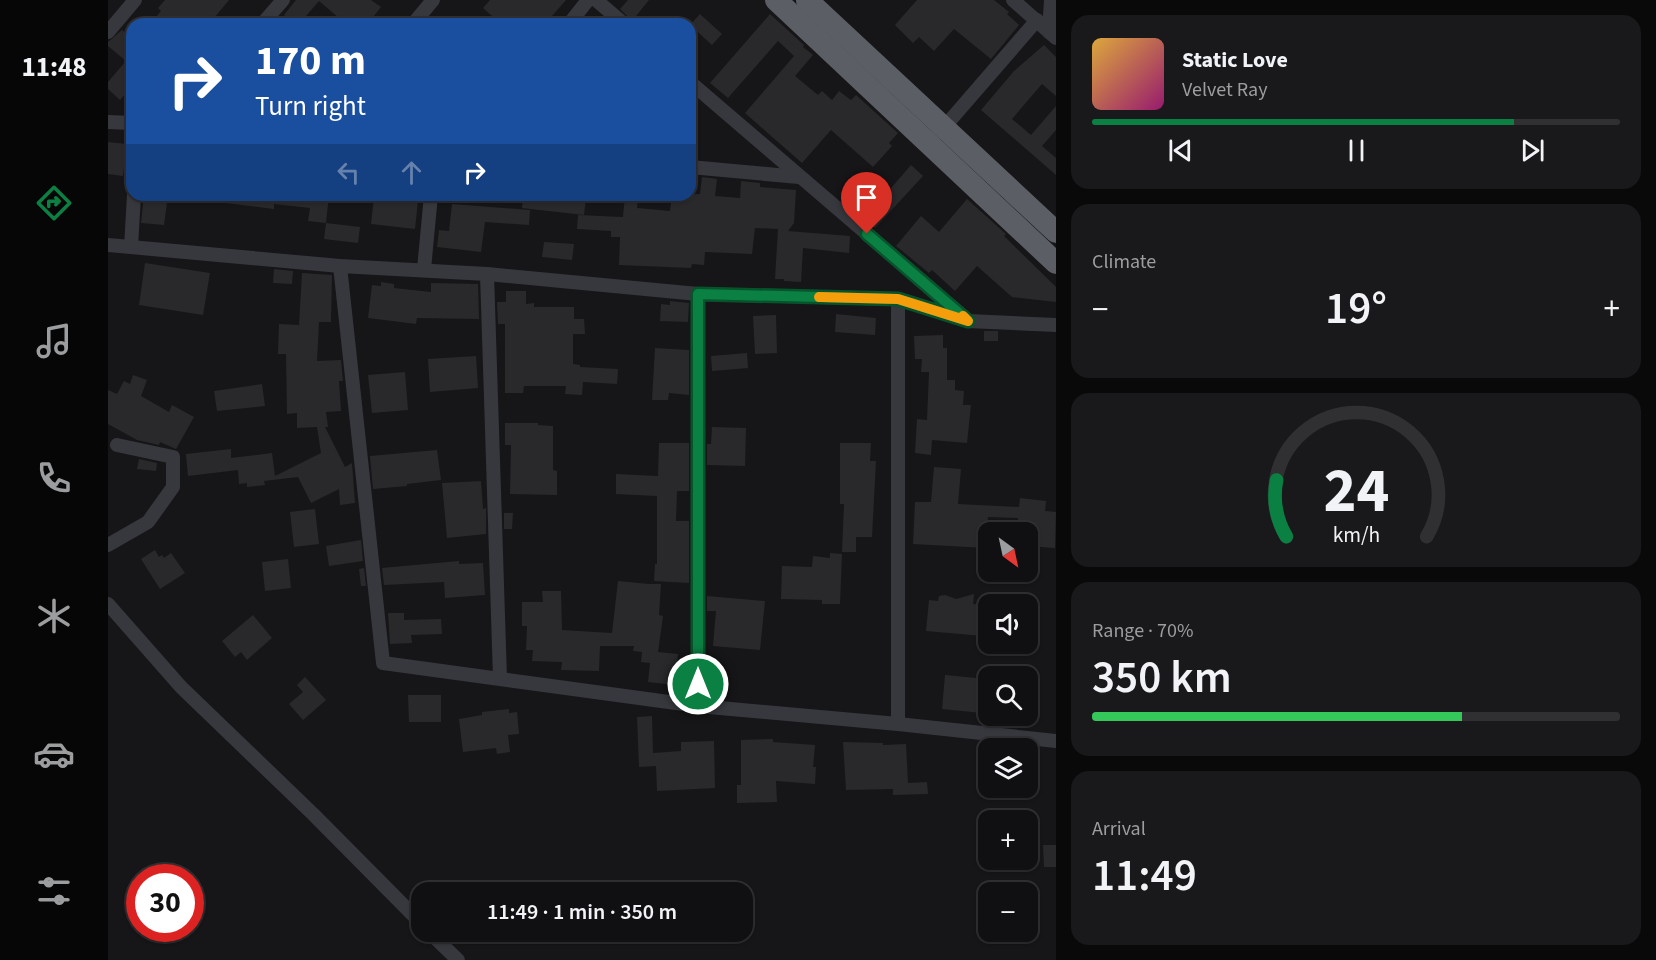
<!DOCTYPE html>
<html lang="en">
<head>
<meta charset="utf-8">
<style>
  body { margin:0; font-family:"Source Sans 3",sans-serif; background:#19191b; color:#f1f3f6; height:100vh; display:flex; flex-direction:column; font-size:22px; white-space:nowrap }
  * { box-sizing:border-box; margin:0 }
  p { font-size:20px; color:#9c9d9f }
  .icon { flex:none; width:33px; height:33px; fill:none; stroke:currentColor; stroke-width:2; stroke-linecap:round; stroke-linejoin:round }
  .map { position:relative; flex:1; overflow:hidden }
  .drawer { display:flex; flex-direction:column; gap:15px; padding:15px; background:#09090a; width:600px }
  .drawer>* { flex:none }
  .banner { position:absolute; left:18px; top:18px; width:570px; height:183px; border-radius:18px; box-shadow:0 2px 4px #0004,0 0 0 2px #303032; background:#1a4fa0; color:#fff; overflow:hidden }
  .needle { width:39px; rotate:147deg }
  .tools { position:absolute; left:870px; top:522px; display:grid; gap:12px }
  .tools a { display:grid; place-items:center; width:60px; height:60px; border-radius:12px; background:#101012; box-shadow:0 2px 4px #0004,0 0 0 2px #303032; font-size:30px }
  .speed { position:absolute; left:18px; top:864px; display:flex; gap:12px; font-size:30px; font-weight:700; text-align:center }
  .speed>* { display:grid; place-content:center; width:78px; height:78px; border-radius:50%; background:#101012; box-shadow:0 2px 4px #0004,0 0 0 2px #303032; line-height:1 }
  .speed .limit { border:9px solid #d22; background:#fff; color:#111 }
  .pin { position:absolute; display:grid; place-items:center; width:51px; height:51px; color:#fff; margin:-62px -26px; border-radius:50% 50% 50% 0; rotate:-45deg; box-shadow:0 0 6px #0007 }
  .pin .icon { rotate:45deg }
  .me { position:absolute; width:66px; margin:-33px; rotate:0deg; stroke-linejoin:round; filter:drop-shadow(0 0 4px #0008) }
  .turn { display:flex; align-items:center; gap:21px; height:126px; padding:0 30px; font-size:27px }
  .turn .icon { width:78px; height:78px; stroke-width:2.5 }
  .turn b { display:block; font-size:42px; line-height:51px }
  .lanes { display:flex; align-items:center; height:57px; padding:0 30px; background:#0003; justify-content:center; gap:30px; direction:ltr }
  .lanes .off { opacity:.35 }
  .big { font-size:45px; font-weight:600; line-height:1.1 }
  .drawer .card { flex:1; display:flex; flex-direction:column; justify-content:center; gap:9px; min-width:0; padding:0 21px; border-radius:18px; background:#19191b }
  .drawer .dial { align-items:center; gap:0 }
  .dial svg { height:156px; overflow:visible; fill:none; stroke:#303032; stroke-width:7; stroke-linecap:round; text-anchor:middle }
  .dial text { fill:#f1f3f6; stroke:none }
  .song { display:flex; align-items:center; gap:18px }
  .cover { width:72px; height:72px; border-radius:9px; background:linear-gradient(135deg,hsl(40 70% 55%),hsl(320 70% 35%)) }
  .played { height:6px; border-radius:3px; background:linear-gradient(90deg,#0b8043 80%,#303032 80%) }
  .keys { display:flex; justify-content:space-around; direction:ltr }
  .heat { display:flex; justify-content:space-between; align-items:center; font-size:33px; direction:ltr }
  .charge { height:9px; border-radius:4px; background:linear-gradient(90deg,#34c759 70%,#303032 0) }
  .trip { position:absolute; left:303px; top:882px; width:342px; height:60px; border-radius:18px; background:#101012; box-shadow:0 2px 4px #0004,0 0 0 2px #303032; font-weight:600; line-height:60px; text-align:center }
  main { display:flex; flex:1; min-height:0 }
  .menu { display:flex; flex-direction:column; width:108px; justify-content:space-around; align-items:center; background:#060607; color:#9c9d9f }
  .menu .icon { width:42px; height:42px }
  .menu .on { color:#0b8043 }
  .menu b { font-size:27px; color:#f1f3f6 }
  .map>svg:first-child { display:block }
  .building { fill:#29292c }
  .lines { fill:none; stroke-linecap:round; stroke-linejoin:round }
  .minor { stroke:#37383d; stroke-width:14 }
  .trunk { stroke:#5b5e65; stroke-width:22 }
  .route-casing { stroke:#07532c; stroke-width:15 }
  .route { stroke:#0b8043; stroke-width:10 }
  .slow { stroke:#f59e0b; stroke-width:10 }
</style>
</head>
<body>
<main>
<nav class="menu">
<b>11:48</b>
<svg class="icon on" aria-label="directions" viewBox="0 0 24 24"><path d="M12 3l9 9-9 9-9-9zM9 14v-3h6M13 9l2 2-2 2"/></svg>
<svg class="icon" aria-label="music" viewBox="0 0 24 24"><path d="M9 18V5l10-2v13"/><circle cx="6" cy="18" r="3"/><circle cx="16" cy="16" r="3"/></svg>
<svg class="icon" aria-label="phone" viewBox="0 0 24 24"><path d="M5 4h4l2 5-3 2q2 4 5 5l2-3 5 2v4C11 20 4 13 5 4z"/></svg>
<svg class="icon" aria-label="climate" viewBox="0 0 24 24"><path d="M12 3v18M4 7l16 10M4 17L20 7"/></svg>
<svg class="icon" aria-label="car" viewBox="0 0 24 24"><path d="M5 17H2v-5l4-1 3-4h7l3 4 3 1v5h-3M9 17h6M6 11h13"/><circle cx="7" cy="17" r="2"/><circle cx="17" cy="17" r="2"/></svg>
<svg class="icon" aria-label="filters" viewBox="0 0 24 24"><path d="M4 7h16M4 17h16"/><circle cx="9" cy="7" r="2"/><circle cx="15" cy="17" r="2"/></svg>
</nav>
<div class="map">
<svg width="948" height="960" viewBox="0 0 948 960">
  <rect width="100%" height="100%" fill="#161618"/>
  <g class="building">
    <polygon points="57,0 121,0 101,24 56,24 48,17 53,11 50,8"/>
    <polygon points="188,0 263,0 273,7 262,21 258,18 253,24 238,24 211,1 191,24 187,24 176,15"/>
    <polygon points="382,0 458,0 437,24 393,24 375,8"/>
    <polygon points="520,0 541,0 524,21 512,9"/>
    <polygon points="809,0 886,0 901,12 899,14 911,25 883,59 846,29 826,51 811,37 805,43 787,25"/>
    <polygon points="592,14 614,34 604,45 582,25"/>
    <polygon points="662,14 696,45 695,47 705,55 687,76 710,95 714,91 724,100 731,91 743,100 748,95 790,133 781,143 784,146 765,167 723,130 694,163 637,113 686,56 670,41 620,98 602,83"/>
    <polygon points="14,30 24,38 24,86 12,100 0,89 0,82 18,61 0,46 0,42"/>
    <polygon points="936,45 948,57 948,96 934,84 904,119 923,135 948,106 948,130 934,146 948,158 948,175 873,110 906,71"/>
    <polygon points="0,142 19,144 15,176 0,174"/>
    <polygon points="803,165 815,176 767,228 744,209 759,191 771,202"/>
    <polygon points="594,177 609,179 607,196 632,198 633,181 652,183 652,187 688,190 686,223 680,231 742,236 741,253 695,248 693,282 676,281 676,279 667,279 670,229 647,228 644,254 597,252 596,265 584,264 583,268 511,265 512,237 503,237 503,231 469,229 470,215 515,217 517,195 530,195 529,208 562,211 564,195 592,194"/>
    <polygon points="36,195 60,195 56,225 33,223"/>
    <polygon points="119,195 221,195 218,223 200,221 202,208 166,204 166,209 118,203"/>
    <polygon points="415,195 478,198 476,215 414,208"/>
    <polygon points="266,197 310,201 307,229 263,224"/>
    <polygon points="859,199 898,234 896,236 948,287 948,302 904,297 869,266 847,291 824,270 821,273 788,246 813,216 831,232"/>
    <polygon points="344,204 422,210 421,225 377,222 373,252 329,247 331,230 341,231"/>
    <polygon points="218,223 252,227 250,243 216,239"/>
    <polygon points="436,242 466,244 464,260 434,257"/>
    <polygon points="37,263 102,273 95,315 31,305"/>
    <polygon points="166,269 185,271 184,284 165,283"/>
    <polygon points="194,273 224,275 223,322 211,322 209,361 233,360 235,381 231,381 233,411 218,412 220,427 217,427 237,467 244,463 247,503 232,505 231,489 203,503 190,477 156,481 157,485 139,487 139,483 131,484 130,470 80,476 78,454 123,449 123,458 164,453 167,476 213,453 209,427 189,428 189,413 179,414 178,354 170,354 171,324 191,325"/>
    <polygon points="273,282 286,284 286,288 323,292 323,283 370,284 371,319 309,318 308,324 260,318 264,285 273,286"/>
    <polygon points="398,291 418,291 418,304 426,303 426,307 466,307 466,319 476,319 477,334 465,334 465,364 472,365 472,367 510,369 509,384 475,382 474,395 457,394 458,386 416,386 415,393 397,393 397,324 390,324 389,302 398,302"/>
    <polygon points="562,301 581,303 580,322 552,321 553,304 562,305"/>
    <polygon points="728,314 768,318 767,335 727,332"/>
    <polygon points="668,315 669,353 647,354 645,316"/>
    <rect x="876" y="331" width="14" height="10"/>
    <polygon points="835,335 835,348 839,348 839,380 847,380 847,390 856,391 855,405 863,405 859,443 824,440 823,455 807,453 809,419 819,420 821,372 813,372 814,359 807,359 806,336"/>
    <polygon points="547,348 581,350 581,395 561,393 560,400 544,400"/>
    <polygon points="639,353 640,368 604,371 603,356"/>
    <polygon points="368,356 370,388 322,392 320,359"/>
    <polygon points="297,372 300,410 264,413 260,375"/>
    <polygon points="25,375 39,380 33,396 61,412 64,405 86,417 68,449 52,442 51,445 29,440 0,424 0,390 9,394 16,381 22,384"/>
    <polygon points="154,384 157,406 109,411 106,391"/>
    <polygon points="397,423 430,423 430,425 445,426 445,470 449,471 449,495 402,494 403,445 397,445"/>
    <polygon points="604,427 638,428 637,466 599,465 599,444 603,444"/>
    <polygon points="551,443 581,443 581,491 569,491 568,521 581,521 581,583 546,581 547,564 549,564 549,496 508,494 508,474 550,476"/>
    <polygon points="732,443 763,443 762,461 768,461 764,537 748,537 748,552 734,552 736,504 732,504"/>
    <polygon points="329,450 333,480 299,484 299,486 265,489 262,456"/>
    <polygon points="31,459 49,463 48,471 29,469"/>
    <polygon points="826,467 853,469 850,504 911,507 912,498 938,501 937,511 948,512 947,548 920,546 920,532 909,532 910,518 880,517 878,548 805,544 807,502 823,502"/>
    <polygon points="373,481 375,509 378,508 378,534 339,538 334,483"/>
    <polygon points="207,509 211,544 186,547 182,512"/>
    <polygon points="396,513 405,513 404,529 396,529"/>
    <polygon points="253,540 255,561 221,566 218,546"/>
    <polygon points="47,550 51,557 54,555 56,558 63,553 77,573 52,589 33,559"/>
    <polygon points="722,553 734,554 732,604 714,604 714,600 673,599 674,566 704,567 705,556 722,558"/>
    <polygon points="180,559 183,588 157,591 154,562"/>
    <polygon points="351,561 351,564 375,563 377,595 337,598 336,582 276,585 274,568"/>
    <polygon points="256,568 258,586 253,586 251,569"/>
    <polygon points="510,581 541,584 553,584 551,615 555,616 550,652 570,654 567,685 540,682 542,663 533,662 534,652 525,651 526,646 492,646 491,671 453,670 454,662 424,661 425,650 418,650 419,626 414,626 414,602 435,602 434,591 453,591 454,630 504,633"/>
    <polygon points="866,594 865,604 879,605 875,636 818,631 821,600 830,601 831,596 837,595 848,599"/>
    <polygon points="599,596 657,601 652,650 605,646 608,611 599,611"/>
    <polygon points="280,613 296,613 296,620 333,619 334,634 303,635 304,643 282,644"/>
    <polygon points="145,615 164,638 139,660 133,652 127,657 114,641"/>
    <polygon points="837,675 878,679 874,713 834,709"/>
    <polygon points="197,677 218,700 195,720 181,704 195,692 189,685"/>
    <polygon points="300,695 333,695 333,722 301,722"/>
    <polygon points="401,709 401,713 409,712 411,734 400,735 402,752 389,754 388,748 355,752 351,719 374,715 374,712"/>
    <polygon points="544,716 545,753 573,751 573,742 606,741 607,788 549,791 548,766 531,767 529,717"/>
    <polygon points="665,739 665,742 707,745 705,767 708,767 707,784 668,781 669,802 629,803 629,785 633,785 633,740"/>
    <polygon points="735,742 775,743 775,745 798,744 800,783 819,782 820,794 785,795 785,789 738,790"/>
    <polygon points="935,845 948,845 948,867 936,867"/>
  </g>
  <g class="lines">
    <g class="minor">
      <polyline points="488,0 516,24"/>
      <polyline points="905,0 948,38"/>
      <polyline points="154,24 175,0"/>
      <polyline points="305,24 325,0"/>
      <polyline points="461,24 480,0"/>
      <polyline points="0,32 27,0"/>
      <polyline points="941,32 943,0"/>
      <polyline points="582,82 856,317"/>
      <polyline points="0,122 24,123"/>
      <polyline points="832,132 929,20"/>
      <polyline points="582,167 691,177"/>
      <polyline points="0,245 232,266 379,274 590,294 790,299 860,321 948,325"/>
      <polyline points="23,247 26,195"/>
      <polyline points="232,266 275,663 590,706 790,724 948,741"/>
      <polyline points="316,269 323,195"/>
      <polyline points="379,274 392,678"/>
      <polyline points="0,545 40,522 65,487 65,457 9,445"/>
      <polyline points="0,604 73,687 206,815 314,924"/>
      <polyline points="590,706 590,294"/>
      <polyline points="790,724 790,299"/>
      <polyline points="321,932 350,960"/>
    </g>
    <g class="trunk">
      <polyline points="668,0 948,263"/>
      <polyline points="699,0 948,232"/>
    </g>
  </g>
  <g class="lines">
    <g class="route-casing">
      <polyline id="route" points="590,684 590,294 790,299 860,321 759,234"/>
    </g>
    <use href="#route" class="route"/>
    <polyline class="slow" points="711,297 790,299 860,321 855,316"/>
  </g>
</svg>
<div class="tools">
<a><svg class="needle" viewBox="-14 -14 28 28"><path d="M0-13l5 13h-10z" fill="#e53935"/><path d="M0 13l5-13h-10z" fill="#9c9d9f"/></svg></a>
<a><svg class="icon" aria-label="sound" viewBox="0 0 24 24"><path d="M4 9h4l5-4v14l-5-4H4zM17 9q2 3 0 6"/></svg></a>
<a><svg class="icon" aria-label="search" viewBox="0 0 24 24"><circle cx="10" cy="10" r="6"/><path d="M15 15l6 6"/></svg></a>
<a><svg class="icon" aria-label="layers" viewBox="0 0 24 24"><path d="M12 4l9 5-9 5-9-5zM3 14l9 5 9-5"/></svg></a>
<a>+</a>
<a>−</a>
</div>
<div class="speed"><div class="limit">30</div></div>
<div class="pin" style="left:759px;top:234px;background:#d93025"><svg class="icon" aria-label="arrive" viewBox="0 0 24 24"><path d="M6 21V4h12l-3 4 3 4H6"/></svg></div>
<svg class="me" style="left:590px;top:684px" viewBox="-20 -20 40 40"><circle r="17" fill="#0b8043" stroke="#fff" stroke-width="3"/><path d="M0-11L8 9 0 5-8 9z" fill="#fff"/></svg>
<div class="trip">11:49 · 1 min · 350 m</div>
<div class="banner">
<div class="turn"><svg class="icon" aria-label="right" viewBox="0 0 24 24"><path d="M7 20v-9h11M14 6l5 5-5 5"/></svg><div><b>170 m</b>Turn right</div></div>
<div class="lanes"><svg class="icon off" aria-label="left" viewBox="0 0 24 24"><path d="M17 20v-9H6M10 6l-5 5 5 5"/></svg><svg class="icon off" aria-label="ahead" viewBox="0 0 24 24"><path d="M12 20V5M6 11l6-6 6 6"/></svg><svg class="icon" aria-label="right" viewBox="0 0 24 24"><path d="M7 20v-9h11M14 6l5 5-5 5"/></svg></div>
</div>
</div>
<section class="drawer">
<div class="card">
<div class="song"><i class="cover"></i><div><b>Static Love</b><p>Velvet Ray</p></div></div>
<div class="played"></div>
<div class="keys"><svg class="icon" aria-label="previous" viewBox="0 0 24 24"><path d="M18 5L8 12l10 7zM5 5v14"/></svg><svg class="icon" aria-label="pause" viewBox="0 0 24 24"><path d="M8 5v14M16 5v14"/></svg><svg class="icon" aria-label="next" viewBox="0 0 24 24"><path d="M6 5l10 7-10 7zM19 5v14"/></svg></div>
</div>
<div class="card"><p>Climate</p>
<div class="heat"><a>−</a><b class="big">19°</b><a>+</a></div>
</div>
<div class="card dial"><svg viewBox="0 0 100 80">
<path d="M14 69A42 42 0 1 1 86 69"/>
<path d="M14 69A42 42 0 0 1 9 40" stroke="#0b8043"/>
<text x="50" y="56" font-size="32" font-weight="700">24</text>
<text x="50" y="72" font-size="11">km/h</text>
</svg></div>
<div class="card"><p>Range · 70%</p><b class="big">350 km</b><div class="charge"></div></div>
<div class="card"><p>Arrival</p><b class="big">11:49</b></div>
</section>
</main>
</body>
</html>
